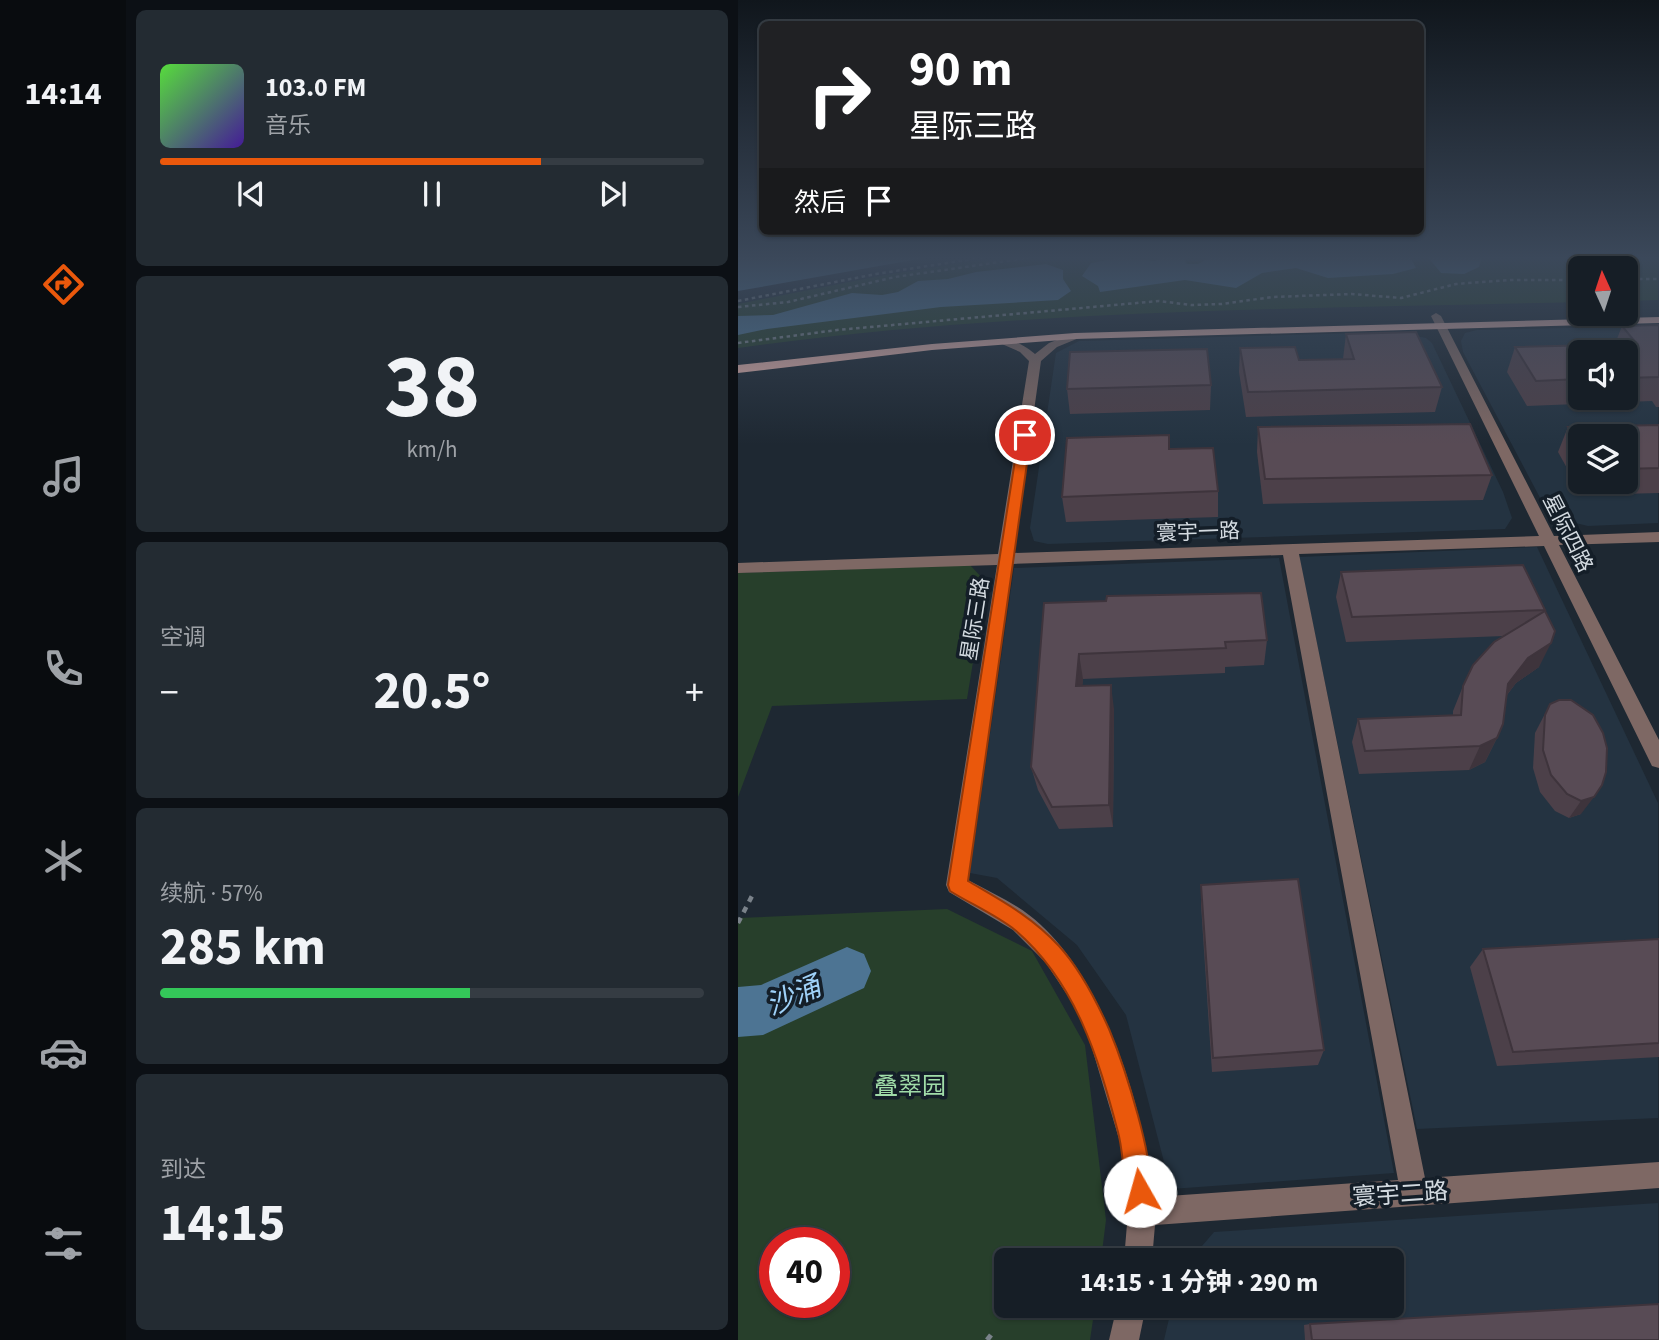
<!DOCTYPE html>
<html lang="zh">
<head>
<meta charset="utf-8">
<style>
  body { margin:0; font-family:"Source Sans 3","Noto Sans SC",sans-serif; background:#232b32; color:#f1f3f6; height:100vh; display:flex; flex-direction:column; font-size:26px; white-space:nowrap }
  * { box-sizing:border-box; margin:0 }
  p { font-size:23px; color:#9ea2a7 }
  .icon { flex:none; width:38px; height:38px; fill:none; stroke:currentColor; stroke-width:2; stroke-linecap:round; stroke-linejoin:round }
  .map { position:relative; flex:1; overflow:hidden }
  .details { display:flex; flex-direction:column; gap:10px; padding:10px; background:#0c1015; width:612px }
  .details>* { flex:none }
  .banner { position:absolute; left:21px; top:21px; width:665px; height:214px; border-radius:10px; box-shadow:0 2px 5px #0004,0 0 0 2px #353c43; background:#202124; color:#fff; overflow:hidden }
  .needle { width:46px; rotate:357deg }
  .fabs { position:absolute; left:830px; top:256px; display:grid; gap:14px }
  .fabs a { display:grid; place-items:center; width:70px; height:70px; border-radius:10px; background:#161e26; box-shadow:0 2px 5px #0004,0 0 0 2px #353c43; font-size:35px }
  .speed { position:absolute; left:21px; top:1227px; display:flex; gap:14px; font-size:35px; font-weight:700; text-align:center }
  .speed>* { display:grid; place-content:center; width:91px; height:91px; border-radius:50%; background:#161e26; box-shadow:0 2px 5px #0004,0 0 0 2px #353c43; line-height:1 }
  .speed .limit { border:10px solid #d22; background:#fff; color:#111 }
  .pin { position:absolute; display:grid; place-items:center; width:60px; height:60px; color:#fff; margin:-30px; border:4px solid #fff; border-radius:50%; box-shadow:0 2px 7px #0007 }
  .me { position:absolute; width:77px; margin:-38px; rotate:353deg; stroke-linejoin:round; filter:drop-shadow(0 0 5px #0008) }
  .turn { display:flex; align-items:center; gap:24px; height:147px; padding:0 35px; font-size:32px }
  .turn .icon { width:91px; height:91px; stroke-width:2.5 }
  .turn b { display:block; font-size:49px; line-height:60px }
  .then { display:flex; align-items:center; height:66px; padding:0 35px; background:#0003; gap:14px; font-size:26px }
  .big { font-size:52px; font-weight:700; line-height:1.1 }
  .details .tile { flex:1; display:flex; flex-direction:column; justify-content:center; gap:10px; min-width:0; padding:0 24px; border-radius:10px; background:#232b32 }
  .details .dial { align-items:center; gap:0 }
  .dial b { font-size:91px; line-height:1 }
  .song { display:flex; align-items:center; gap:21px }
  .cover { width:84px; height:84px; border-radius:10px; background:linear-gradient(135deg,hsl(110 70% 55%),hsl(260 70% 35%)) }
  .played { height:7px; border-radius:4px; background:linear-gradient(90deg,#ea580c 70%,#353c43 70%) }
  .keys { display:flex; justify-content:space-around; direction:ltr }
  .heat { display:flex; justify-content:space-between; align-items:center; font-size:38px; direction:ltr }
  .charge { height:10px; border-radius:5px; background:linear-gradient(90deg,#34c759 57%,#353c43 0) }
  .trip { position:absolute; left:256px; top:1248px; width:410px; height:70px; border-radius:10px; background:#161e26; box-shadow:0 2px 5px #0004,0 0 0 2px #353c43; font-weight:700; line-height:70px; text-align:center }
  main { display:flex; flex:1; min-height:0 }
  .dock { display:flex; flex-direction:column; width:126px; justify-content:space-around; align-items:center; background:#090c0f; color:#9ea2a7 }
  .dock .icon { width:49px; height:49px }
  .dock .current { color:#ea580c }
  .dock b { font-size:32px; color:#f1f3f6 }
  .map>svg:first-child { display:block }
  .built { fill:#243341; fill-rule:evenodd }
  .green { fill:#273f2b; fill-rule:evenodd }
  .water { fill:#4d7493 }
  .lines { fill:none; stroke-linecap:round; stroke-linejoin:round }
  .river { fill:#4d7493; fill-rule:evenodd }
  .path-far2 { stroke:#7a828a; stroke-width:2.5; stroke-dasharray:3.5 3.5; stroke-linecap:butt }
  .path-far1 { stroke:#7a828a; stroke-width:4.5; stroke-dasharray:6 6; stroke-linecap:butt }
  .path { stroke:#7a828a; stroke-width:5; stroke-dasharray:8 8; stroke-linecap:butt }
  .minor { fill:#7e6864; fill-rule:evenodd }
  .major { fill:#d6a8a2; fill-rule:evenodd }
  .wall { fill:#4c4049; fill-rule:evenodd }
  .shaded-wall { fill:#3e343c }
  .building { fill:#584b55; stroke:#3e343c; stroke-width:2 }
  .route { fill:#ea580c; stroke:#983908; stroke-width:2 }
  .labels { text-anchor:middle; stroke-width:7; stroke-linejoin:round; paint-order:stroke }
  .street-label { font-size:21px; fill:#d3dae0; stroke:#141e28 }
  .near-park-label { font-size:24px; fill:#a0dca8; stroke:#141e28 }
  .near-street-label { font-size:24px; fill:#d3dae0; stroke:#141e28 }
  .near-water-label { font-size:28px; font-style:italic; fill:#9fd1f8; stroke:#141e28 }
</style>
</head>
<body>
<main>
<nav class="dock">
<b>14:14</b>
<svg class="icon current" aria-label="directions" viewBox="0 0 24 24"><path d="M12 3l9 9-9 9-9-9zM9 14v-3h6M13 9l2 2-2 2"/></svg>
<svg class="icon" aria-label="music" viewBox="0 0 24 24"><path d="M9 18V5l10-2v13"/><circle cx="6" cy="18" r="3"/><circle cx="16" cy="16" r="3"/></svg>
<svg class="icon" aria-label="phone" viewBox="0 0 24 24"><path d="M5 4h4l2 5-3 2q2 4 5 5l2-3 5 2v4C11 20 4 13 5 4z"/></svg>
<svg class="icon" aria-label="climate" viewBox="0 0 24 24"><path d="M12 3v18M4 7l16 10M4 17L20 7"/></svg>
<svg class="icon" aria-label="car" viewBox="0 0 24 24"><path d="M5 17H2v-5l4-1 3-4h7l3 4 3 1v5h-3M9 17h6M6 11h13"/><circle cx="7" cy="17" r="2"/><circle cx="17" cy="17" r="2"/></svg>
<svg class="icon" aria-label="filters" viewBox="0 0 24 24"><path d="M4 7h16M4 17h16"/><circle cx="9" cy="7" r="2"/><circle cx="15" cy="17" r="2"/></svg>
</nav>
<section class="details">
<div class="tile">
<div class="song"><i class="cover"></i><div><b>103.0 FM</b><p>音乐</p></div></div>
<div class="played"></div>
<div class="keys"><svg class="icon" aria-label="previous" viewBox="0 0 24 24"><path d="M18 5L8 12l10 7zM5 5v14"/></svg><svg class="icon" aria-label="pause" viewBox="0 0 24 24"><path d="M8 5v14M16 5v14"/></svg><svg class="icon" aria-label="next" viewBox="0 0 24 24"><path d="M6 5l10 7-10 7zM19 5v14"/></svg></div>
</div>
<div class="tile dial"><b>38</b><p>km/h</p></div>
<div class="tile"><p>空调</p>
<div class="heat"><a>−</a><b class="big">20.5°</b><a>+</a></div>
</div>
<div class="tile"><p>续航 · 57%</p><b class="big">285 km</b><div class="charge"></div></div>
<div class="tile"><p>到达</p><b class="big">14:15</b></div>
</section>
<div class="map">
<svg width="921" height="1340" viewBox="0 0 921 1340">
  <rect width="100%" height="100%" fill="#1e2832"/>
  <g class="built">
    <path d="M920 326V523L850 526 821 519 809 511 725 352 723 341 727 333 739 330ZM842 352H887V397H842ZM842 436H887V481H842Z"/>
    <polygon points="659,332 688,338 694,343 765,492 774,518 767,529 310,544 296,541 292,528 318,353 341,341"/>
    <polygon points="799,547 920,803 920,1118 679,1129 561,557"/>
    <polygon points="541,558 656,1173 433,1189 388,1015 339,945 259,878 232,873 276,568"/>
    <polygon points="920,1203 920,1340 426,1340 434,1306 653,1306 653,1260 452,1260 476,1232"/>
  </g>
  <g class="green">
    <path d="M259 257H920V300L887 301V268H842V302C561 309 279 309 0 348V304L142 276Z"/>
    <polygon points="232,565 248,582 229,699 34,706 0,797 0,573"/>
    <path d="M209 909 294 951 347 1045 368 1220 363 1260H268V1306H357L352 1340H0V918ZM37 1242H96V1302H37Z"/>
  </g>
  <g class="water">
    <polygon points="0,257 192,257 0,291"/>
    <polygon points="426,257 450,257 447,261 449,264 460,264 473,257 672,257 678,268 655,274 590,278 558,268 524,273 498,288 447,280 362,292 360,286 344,276 353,263 381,258 417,261"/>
    <polygon points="690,257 744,257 741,267 726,274 703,273"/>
    <polygon points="308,264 325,270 325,279 333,291 320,300 203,307 29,329 0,335 0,316 35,315 114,293 144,295 160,292 180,281 210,279 238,272"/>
  </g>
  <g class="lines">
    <polygon class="river" points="109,947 126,954 133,971 126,988 25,1035 0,1037 0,987 23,985"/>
    <g class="path-far2">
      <polyline points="887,279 921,279"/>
      <polyline points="0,301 138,274 248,257"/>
      <polyline points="0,307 50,302 157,277 296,257"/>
      <polyline points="0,343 99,330 421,301 453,305 484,304 534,297 614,294 663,298 718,284 772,280 842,280"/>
    </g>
    <polyline class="path-far1" points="0,923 15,894"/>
    <polyline class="path" points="249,1340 253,1335"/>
    <g class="minor">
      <path d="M698 313 703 316 816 536 921 532V542L821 545 921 740V768L914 766 806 546 561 554 687 1178 921 1162V1188L417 1225 414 1260H386L390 1212 384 1149 351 1038 336 1005 308 963 275 930 211 892 208 885 259 565 0 573V563L260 554 291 361 282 352 257 341C268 334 288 346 297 354L311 343 337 333 341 334V338L319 347 303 361 276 553 801 536 693 316ZM545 555 660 1180 416 1197C405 1108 366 972 291 915 273 901 250 891 230 880L274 564Z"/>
      <polygon points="379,1306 408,1306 401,1340 371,1340"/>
    </g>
    <polygon class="major" points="921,317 921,323 337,339 194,350 0,373 0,365 194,344 337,333"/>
  </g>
  <g class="wall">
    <path d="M921 325V407H918L914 401 789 406 769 372 777 347 877 344 884 326ZM842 352H887V397H842Z"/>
    <polygon points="608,334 704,387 697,412 508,417 501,372 502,348 561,360 605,359"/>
    <polygon points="473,385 472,410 332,414 329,389"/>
    <path d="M921 425V493L844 495 820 452 830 427ZM842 436H887V481H842Z"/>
    <polygon points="520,427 754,475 745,500 525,504 519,452"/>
    <polygon points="431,449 480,491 480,517 328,522 324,497"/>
    <polygon points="603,572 807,610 801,667 778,683 769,695 759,738 747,762 731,770 621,774 614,742 620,719 715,715 715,711 725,686 766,636 608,642 598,597"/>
    <polygon points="306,603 529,640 526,665 487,667 487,673 345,679 344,686 376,709 375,827 321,829 300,790 293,767"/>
    <polygon points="812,704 855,715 843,814 831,818 817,811 802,792 795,768 797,733"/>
    <polygon points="463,885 586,1050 580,1065 474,1072 463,905"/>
    <polygon points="921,939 921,1057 759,1066 732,967 745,949"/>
    <polygon points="572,1324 921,1340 567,1340 566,1325"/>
  </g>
  <g class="shaded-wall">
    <polygon points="813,643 801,667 778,683 759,708 770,684 790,658"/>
    <polygon points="341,654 345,679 343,711 338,686"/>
    <polygon points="373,685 376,709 375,827 371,805"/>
    <polygon points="759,738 747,762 731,770 742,746"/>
    <polygon points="856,797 843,814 831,818 843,801"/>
  </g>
  <g class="building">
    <polygon points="921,325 921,377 887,378 887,352 842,352 842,379 798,381 777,347 899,344 884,326"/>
    <polygon points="678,332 704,387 510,392 502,348 557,347 561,360 616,359 608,334"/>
    <polygon points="469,349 473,385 329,389 332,352"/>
    <polygon points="732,424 754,475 527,479 520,427"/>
    <polygon points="921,425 921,468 887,469 887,436 842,436 842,447 830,427"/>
    <polygon points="431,435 431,449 475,448 480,491 324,497 329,438"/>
    <polygon points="785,565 807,610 614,617 603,572"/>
    <polygon points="523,593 529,640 487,642 488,648 341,654 338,686 373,685 371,805 314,807 293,767 306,603 368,601 369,596"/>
    <polygon points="807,611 817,631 813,643 790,658 770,684 765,724 759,738 742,746 627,751 620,719 723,715 725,686 735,665 756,642"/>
    <polygon points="821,700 833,700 855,715 865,733 869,748 868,772 864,785 856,797 843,801 829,794 813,775 805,750 807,715 812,704"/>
    <polygon points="560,879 586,1050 475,1058 463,885"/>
    <polygon points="921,939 921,1043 775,1052 745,949"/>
    <polygon points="921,1304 921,1340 574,1340 572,1324"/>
  </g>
  <linearGradient id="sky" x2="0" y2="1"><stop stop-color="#10161c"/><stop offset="0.58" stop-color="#3b485a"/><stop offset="1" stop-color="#3b485a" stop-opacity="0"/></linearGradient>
  <rect width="921" height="445" fill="url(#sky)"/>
  <path class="route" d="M287 431 293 435 230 881C264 901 293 916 321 946 342 969 358 1000 371 1029 384 1060 422 1171 410 1200L402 1204 393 1200C384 1179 386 1154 380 1132 360 1057 338 982 277 930 258 915 233 904 212 891L210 885 281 435Z"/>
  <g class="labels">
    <g class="street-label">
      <text transform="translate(460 532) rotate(-2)" y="7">寰宇一路</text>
      <text transform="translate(830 533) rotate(63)" y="7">星际四路</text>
      <text transform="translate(237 619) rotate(-81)" y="7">星际三路</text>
    </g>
    <g class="near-park-label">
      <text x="172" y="1094">叠翠园</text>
    </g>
    <g class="near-street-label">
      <text transform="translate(662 1194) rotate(-4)" y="8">寰宇二路</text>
    </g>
    <g class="near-water-label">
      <text transform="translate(55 995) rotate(-23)" y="10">沙涌</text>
    </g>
  </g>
</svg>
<div class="fabs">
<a><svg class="needle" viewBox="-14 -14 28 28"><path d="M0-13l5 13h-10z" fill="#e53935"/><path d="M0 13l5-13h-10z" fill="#9ea2a7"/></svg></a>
<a><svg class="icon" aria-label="sound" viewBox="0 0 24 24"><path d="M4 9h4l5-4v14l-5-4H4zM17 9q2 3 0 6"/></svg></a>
<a><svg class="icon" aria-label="layers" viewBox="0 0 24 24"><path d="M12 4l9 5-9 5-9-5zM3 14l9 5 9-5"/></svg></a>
</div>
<div class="speed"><div class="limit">40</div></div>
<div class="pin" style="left:287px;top:435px;background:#d93025"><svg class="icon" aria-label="arrive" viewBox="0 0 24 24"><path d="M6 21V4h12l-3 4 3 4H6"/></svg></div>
<svg class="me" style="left:402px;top:1191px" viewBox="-20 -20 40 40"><circle r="19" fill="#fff"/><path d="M0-13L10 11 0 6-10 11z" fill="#ea580c"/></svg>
<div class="trip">14:15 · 1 分钟 · 290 m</div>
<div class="banner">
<div class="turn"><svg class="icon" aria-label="right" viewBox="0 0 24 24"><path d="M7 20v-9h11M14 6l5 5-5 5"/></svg><div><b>90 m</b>星际三路</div></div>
<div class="then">然后<svg class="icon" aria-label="arrive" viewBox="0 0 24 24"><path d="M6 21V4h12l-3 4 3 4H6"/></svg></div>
</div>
</div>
</main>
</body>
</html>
